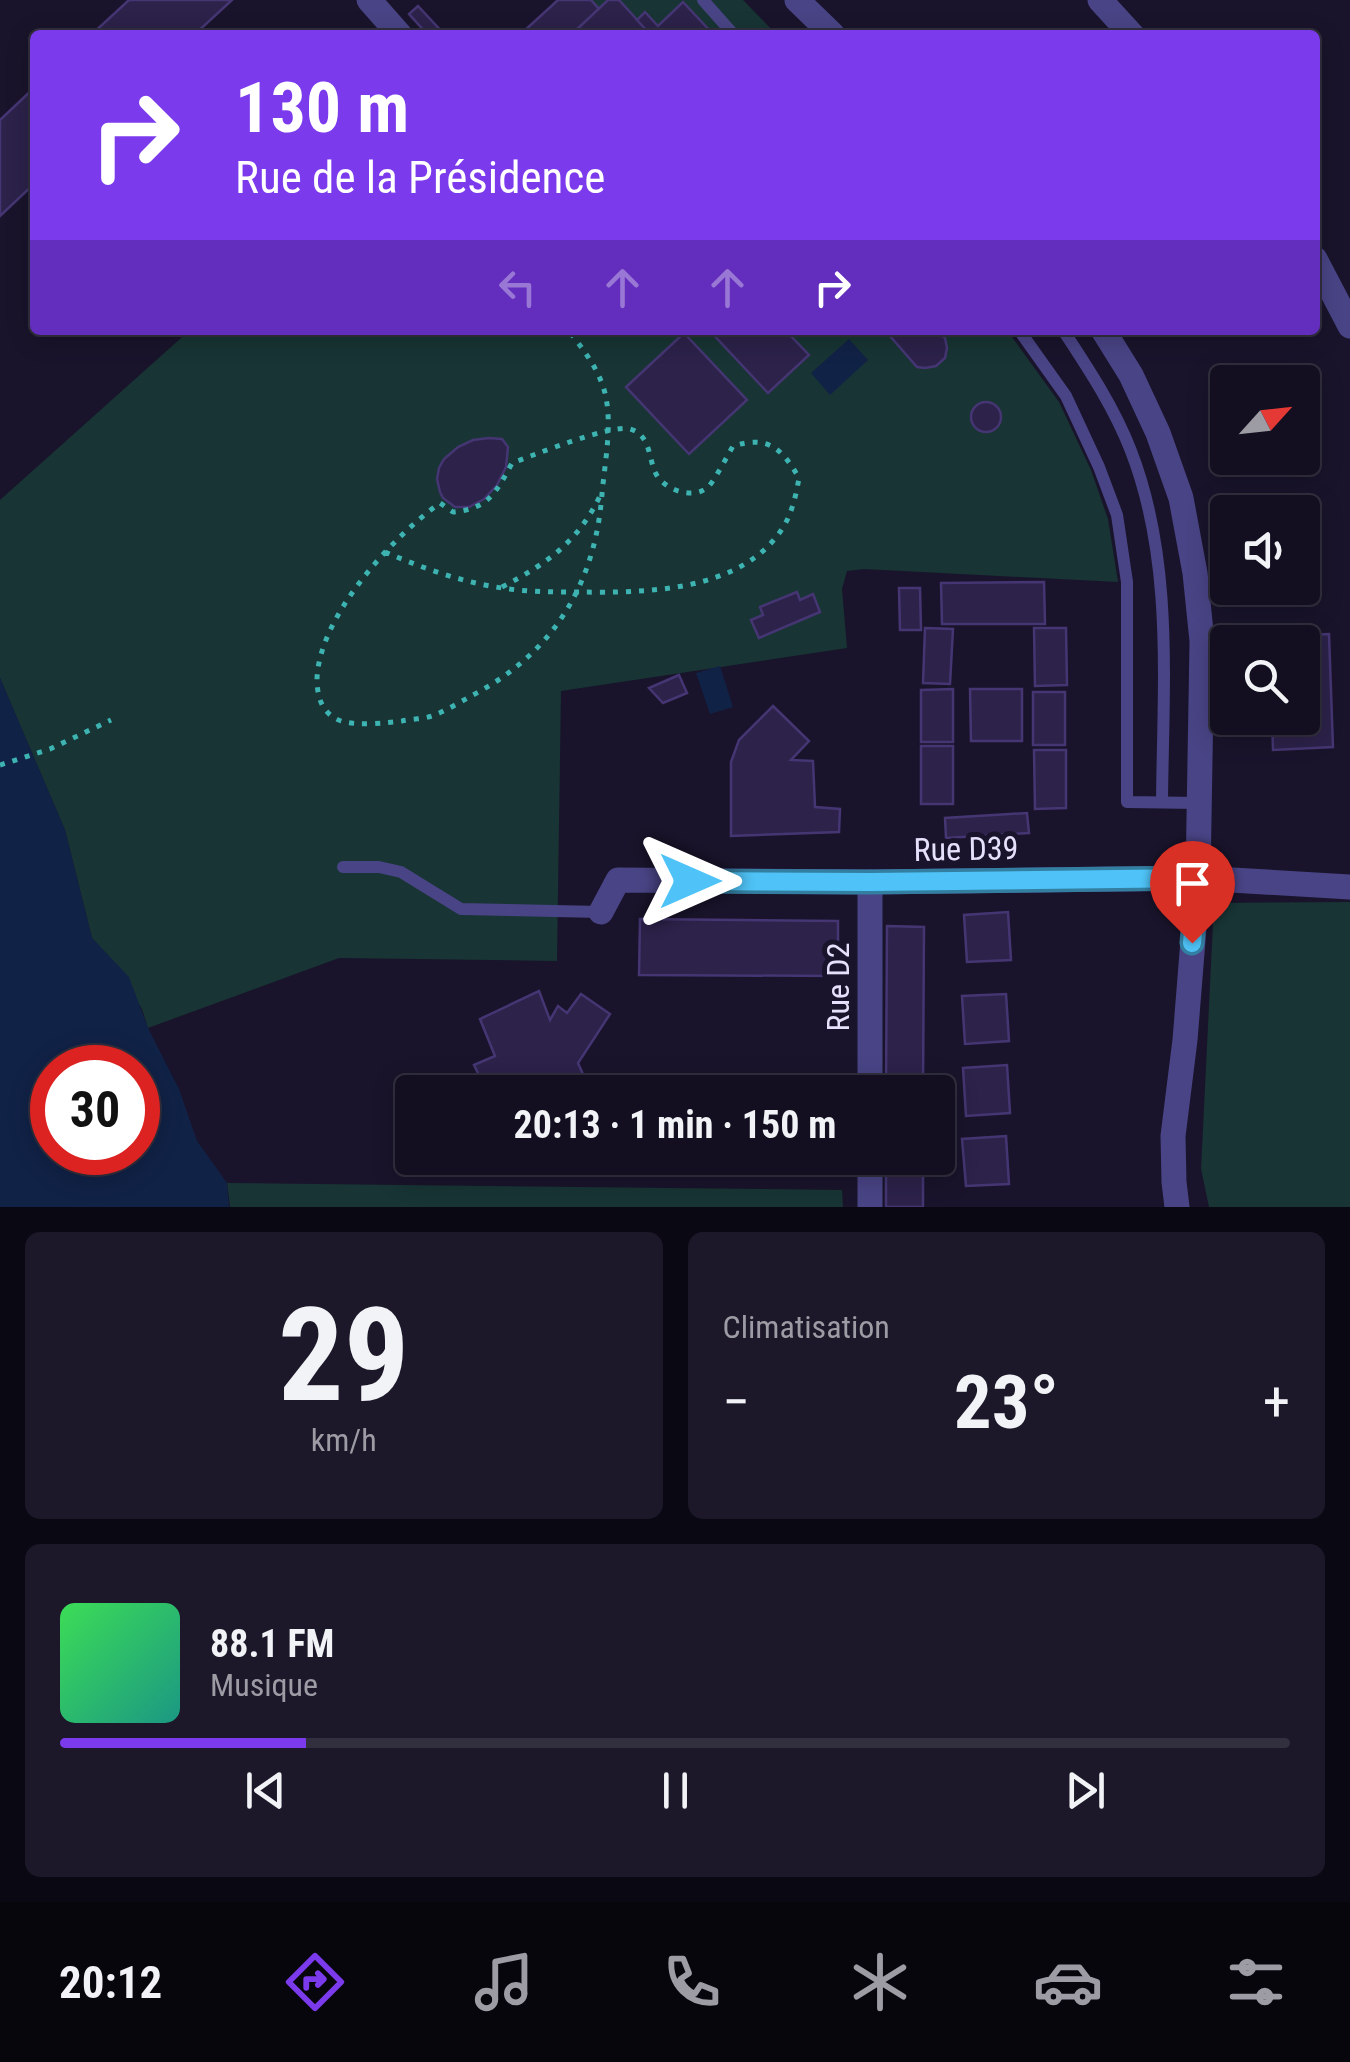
<!DOCTYPE html>
<html lang="fr">
<head>
<meta charset="utf-8">
<style>
  body { margin:0; font-family:"Roboto Condensed",sans-serif; background:#1c1829; color:#f1f3f6; height:100vh; display:flex; flex-direction:column; font-size:38px; white-space:nowrap }
  * { box-sizing:border-box; margin:0 }
  p { font-size:32px; color:#9d9ca5 }
  .icon { flex:none; width:55px; height:55px; fill:none; stroke:currentColor; stroke-width:2; stroke-linecap:round; stroke-linejoin:round }
  .map { position:relative; height:1207px; overflow:hidden }
  .drawer { display:flex; flex-direction:column; gap:25px; padding:25px; background:#0a0812; flex:1 }
  .drawer>* { flex:none }
  .hud { position:absolute; left:30px; top:30px; width:1290px; height:305px; border-radius:10px; box-shadow:0 5px 25px #0003,0 0 0 2px #322f3e; background:#7c3aed; color:#fff; overflow:hidden }
  .needle { width:65px; rotate:63deg }
  .buttons { position:absolute; left:1210px; top:365px; display:grid; gap:20px }
  .buttons a { display:grid; place-items:center; width:110px; height:110px; border-radius:10px; background:#130f20; box-shadow:0 5px 25px #0003,0 0 0 2px #322f3e; font-size:50px }
  .speed { position:absolute; left:30px; top:1045px; display:flex; gap:20px; font-size:50px; font-weight:700; text-align:center }
  .speed>* { display:grid; place-content:center; width:130px; height:130px; border-radius:50%; background:#130f20; box-shadow:0 5px 25px #0003,0 0 0 2px #322f3e; line-height:1 }
  .speed .limit { border:15px solid #d22; background:#fff; color:#111 }
  .pin { position:absolute; display:grid; place-items:center; width:85px; height:85px; color:#fff; margin:-102px -42px; border-radius:50% 50% 50% 0; rotate:-45deg; box-shadow:0 0 10px #0007 }
  .pin .icon { rotate:45deg }
  .me { position:absolute; width:110px; margin:-55px; rotate:90deg; stroke-linejoin:round; filter:drop-shadow(0 0 8px #0008) }
  .turn { display:flex; align-items:center; gap:35px; height:210px; padding:0 40px; font-size:45px }
  .turn .icon { width:130px; height:130px; stroke-width:2.5 }
  .turn b { display:block; font-size:70px; line-height:85px }
  .lanes { display:flex; align-items:center; height:95px; padding:0 40px; background:#0003; justify-content:center; gap:50px; direction:ltr }
  .lanes .off { opacity:.35 }
  .big { font-size:75px; font-weight:700; line-height:1.1 }
  .drawer .card { flex:1; display:flex; flex-direction:column; justify-content:center; gap:15px; min-width:0; padding:0 35px; border-radius:15px; background:#1c1829 }
  .drawer .dial { align-items:center; gap:0 }
  .dial b { font-size:130px; line-height:1 }
  .song { display:flex; align-items:center; gap:30px }
  .cover { width:120px; height:120px; border-radius:15px; background:linear-gradient(135deg,hsl(130 70% 55%),hsl(170 70% 35%)) }
  .played { height:10px; border-radius:5px; background:linear-gradient(90deg,#7c3aed 20%,#322f3e 20%) }
  .keys { display:flex; justify-content:space-around; direction:ltr }
  .heat { display:flex; justify-content:space-between; align-items:center; font-size:55px; direction:ltr }
  .drawer .tiles { flex:1; display:grid; gap:25px; grid-template-columns:1fr 1fr }
  .card:last-child { grid-column:span 2 }
  .trip { position:absolute; left:395px; top:1075px; width:560px; height:100px; border-radius:10px; background:#130f20; box-shadow:0 5px 25px #0003,0 0 0 2px #322f3e; font-weight:700; line-height:100px; text-align:center }
  .tab-bar { display:flex; height:160px; justify-content:space-around; align-items:center; background:#08060d; color:#9d9ca5 }
  .tab-bar .icon { width:70px; height:70px }
  .tab-bar .on { color:#7c3aed }
  .tab-bar b { font-size:45px; color:#f1f3f6 }
  .map>svg:first-child { display:block }
  .green { fill:#183434 }
  .water { fill:#112247; fill-rule:evenodd }
  .building { fill:#2c224a; stroke:#453673; stroke-width:2.5 }
  .lines { fill:none; stroke-linecap:round; stroke-linejoin:round }
  .path { stroke:#3db3b2; stroke-width:5; stroke-dasharray:5 8; stroke-linecap:butt }
  .service { stroke:#494485; stroke-width:12 }
  .minor { stroke:#494485; stroke-width:25 }
  .tertiary { stroke:#494485; stroke-width:25 }
  .route-casing { stroke:#337fa1; stroke-width:25 }
  .route { stroke:#4fc3f7; stroke-width:18 }
  .labels { text-anchor:middle; stroke-width:10; stroke-linejoin:round; paint-order:stroke }
  .street-label { font-size:32px; fill:#e5e1fc; stroke:#19142b }
</style>
</head>
<body>
<div class="map">
<svg width="1350" height="1207" viewBox="0 0 1350 1207">
  <rect width="100%" height="100%" fill="#19142b"/>
  <g class="green">
    <polygon points="558,0 743,0 777,35 520,35"/>
    <polygon points="190,330 1007,330 1059,402 1091,470 1108,519 1118,582 864,569 847,571 842,589 847,648 561,691 557,961 339,958 148,1028 142,1009 110,958 92,938 65,830 0,678 0,500"/>
    <polygon points="1350,902 1350,1207 1209,1207 1201,1169 1214,903"/>
    <polygon points="227,1183 842,1190 843,1207 230,1207"/>
  </g>
  <g class="water">
    <polygon points="849,339 868,360 830,395 811,373"/>
    <polygon points="720,666 733,707 710,714 696,673"/>
    <path d="M0 678 65 830 92 938 129 977 148 1028 179 1089 197 1141 227 1183 229 1207H0ZM52 1068H138V1152H52Z"/>
  </g>
  <g class="building">
    <polygon points="129,0 232,0 194,35 91,35"/>
    <polygon points="558,0 591,0 599,9 571,35 528,35 524,31"/>
    <polygon points="608,0 619,0 651,35 571,35"/>
    <polygon points="683,2 712,33 710,35 651,35 637,20 645,12 658,26"/>
    <polygon points="418,6 445,35 428,35 409,14"/>
    <polygon points="35,87 35,183 0,216 0,120"/>
    <polygon points="709,330 785,330 809,355 768,393"/>
    <polygon points="896,330 937,330 945,338 947,348 945,358 936,366 925,368 917,367 890,336"/>
    <polygon points="684,333 747,400 689,454 626,387"/>
    <circle cx="986" cy="417" r="15"/>
    <polygon points="489,438 502,439 508,447 506,467 497,485 484,499 469,507 455,507 443,498 440,492 437,479 439,468 444,459 458,447 473,440"/>
    <polygon points="1044,582 1045,624 942,624 941,583"/>
    <polygon points="899,588 920,588 921,630 900,630"/>
    <polygon points="797,592 800,600 813,594 820,612 759,638 751,620 763,615 760,607"/>
    <polygon points="925,628 953,629 950,684 923,683"/>
    <polygon points="1034,628 1066,628 1067,685 1035,686"/>
    <polygon points="1329,634 1333,747 1273,750 1272,718 1302,718 1302,642 1270,642 1270,636"/>
    <polygon points="679,675 687,693 663,703 649,688"/>
    <polygon points="953,689 953,742 921,742 921,690"/>
    <polygon points="970,689 1022,689 1022,741 971,741"/>
    <rect x="1033" y="692" width="32" height="53"/>
    <polygon points="773,706 809,741 791,760 813,761 815,807 840,809 839,832 731,836 731,762 739,740"/>
    <rect x="921" y="746" width="32" height="58"/>
    <polygon points="1034,750 1066,750 1066,808 1035,809"/>
    <polygon points="1027,813 1029,833 946,838 945,818"/>
    <polygon points="1008,912 1011,960 967,962 964,915"/>
    <polygon points="640,919 838,921 838,976 639,975"/>
    <polygon points="887,926 924,927 923,1092 886,1092"/>
    <polygon points="539,991 550,1020 558,1006 567,1013 581,994 610,1014 578,1063 591,1092 578,1092 577,1090 566,1092 487,1092 474,1065 495,1056 480,1019"/>
    <polygon points="1006,994 1009,1041 965,1044 962,996"/>
    <polygon points="1007,1065 1010,1113 966,1116 963,1068"/>
    <polygon points="1006,1136 1009,1184 966,1186 962,1139"/>
    <polygon points="571,1158 616,1158 617,1160 577,1168"/>
    <rect x="886" y="1158" width="37" height="49"/>
  </g>
  <g class="lines">
    <g class="path">
      <path d="M385 552C422 568 462 582 502 588 527 592 553 592 579 592 645 593 741 592 782 529 792 514 796 495 799 478 782 449 769 435 733 446 728 455 714 481 709 486 694 501 665 490 656 474 648 458 651 435 630 429 611 424 534 455 512 463 496 493 488 509 453 512L440 503C391 538 319 617 317 679 317 697 322 714 341 721 355 726 387 723 402 721 411 719 423 719 432 716 446 711 460 702 473 695 553 653 595 585 602 494 605 459 615 414 601 381 594 363 580 345 568 330"/>
      <path d="M502 587C548 563 578 542 601 494"/>
      <polyline points="0,765 50,749 111,720"/>
    </g>
    <g class="service">
      <polyline points="703,0 734,35"/>
      <polyline points="1019,330 1066,396 1099,467 1117,515 1127,582 1127,802 1199,803"/>
      <path d="M1063 330C1088 368 1114 407 1131 451 1174 562 1163 686 1162 802"/>
      <polyline points="343,867 379,867 401,872 461,909 601,912"/>
    </g>
    <g class="minor">
      <polyline points="369,0 400,35"/>
      <polyline points="797,0 833,35"/>
      <polyline points="1103,330 1131,375 1158,433 1181,498 1195,573 1202,641 1198,878 1185,1040 1173,1136 1174,1182 1177,1207"/>
      <polyline points="870,882 870,1092"/>
      <polyline points="601,912 618,880 870,882 1198,878 1350,887"/>
      <polyline points="870,1158 870,1207"/>
    </g>
    <g class="tertiary">
      <polyline points="1100,0 1132,35"/>
      <polyline points="1315,259 1350,326"/>
    </g>
  </g>
  <g class="lines">
    <g class="route-casing">
      <polyline id="route" points="690,881 870,882 1198,878 1192,943"/>
    </g>
    <use href="#route" class="route"/>
  </g>
  <g class="labels">
    <g class="street-label">
      <text transform="translate(966 849) rotate(-1)" y="11">Rue D39</text>
      <text transform="translate(838 987) rotate(-90)" y="11">Rue D2</text>
    </g>
  </g>
</svg>
<div class="buttons">
<a><svg class="needle" viewBox="-14 -14 28 28"><path d="M0-13l5 13h-10z" fill="#e53935"/><path d="M0 13l5-13h-10z" fill="#9d9ca5"/></svg></a>
<a><svg class="icon" aria-label="sound" viewBox="0 0 24 24"><path d="M4 9h4l5-4v14l-5-4H4zM17 9q2 3 0 6"/></svg></a>
<a><svg class="icon" aria-label="search" viewBox="0 0 24 24"><circle cx="10" cy="10" r="6"/><path d="M15 15l6 6"/></svg></a>
</div>
<div class="speed"><div class="limit">30</div></div>
<div class="pin" style="left:1192px;top:943px;background:#d93025"><svg class="icon" aria-label="arrive" viewBox="0 0 24 24"><path d="M6 21V4h12l-3 4 3 4H6"/></svg></div>
<svg class="me" style="left:690px;top:881px" viewBox="-20 -20 40 40"><path d="M0-17L14 15 0 8-14 15z" fill="#4fc3f7" stroke="#fff" stroke-width="4"/></svg>
<div class="trip">20:13 · 1 min · 150 m</div>
<div class="hud">
<div class="turn"><svg class="icon" aria-label="right" viewBox="0 0 24 24"><path d="M7 20v-9h11M14 6l5 5-5 5"/></svg><div><b>130 m</b>Rue de la Présidence</div></div>
<div class="lanes"><svg class="icon off" aria-label="left" viewBox="0 0 24 24"><path d="M17 20v-9H6M10 6l-5 5 5 5"/></svg><svg class="icon off" aria-label="ahead" viewBox="0 0 24 24"><path d="M12 20V5M6 11l6-6 6 6"/></svg><svg class="icon off" aria-label="ahead" viewBox="0 0 24 24"><path d="M12 20V5M6 11l6-6 6 6"/></svg><svg class="icon" aria-label="right" viewBox="0 0 24 24"><path d="M7 20v-9h11M14 6l5 5-5 5"/></svg></div>
</div>
</div>
<section class="drawer">
<div class="tiles">
<div class="card dial"><b>29</b><p>km/h</p></div>
<div class="card"><p>Climatisation</p>
<div class="heat"><a>−</a><b class="big">23°</b><a>+</a></div>
</div>
<div class="card">
<div class="song"><i class="cover"></i><div><b>88.1 FM</b><p>Musique</p></div></div>
<div class="played"></div>
<div class="keys"><svg class="icon" aria-label="previous" viewBox="0 0 24 24"><path d="M18 5L8 12l10 7zM5 5v14"/></svg><svg class="icon" aria-label="pause" viewBox="0 0 24 24"><path d="M8 5v14M16 5v14"/></svg><svg class="icon" aria-label="next" viewBox="0 0 24 24"><path d="M6 5l10 7-10 7zM19 5v14"/></svg></div>
</div>
</div>
</section>
<nav class="tab-bar">
<b>20:12</b>
<svg class="icon on" aria-label="directions" viewBox="0 0 24 24"><path d="M12 3l9 9-9 9-9-9zM9 14v-3h6M13 9l2 2-2 2"/></svg>
<svg class="icon" aria-label="music" viewBox="0 0 24 24"><path d="M9 18V5l10-2v13"/><circle cx="6" cy="18" r="3"/><circle cx="16" cy="16" r="3"/></svg>
<svg class="icon" aria-label="phone" viewBox="0 0 24 24"><path d="M5 4h4l2 5-3 2q2 4 5 5l2-3 5 2v4C11 20 4 13 5 4z"/></svg>
<svg class="icon" aria-label="climate" viewBox="0 0 24 24"><path d="M12 3v18M4 7l16 10M4 17L20 7"/></svg>
<svg class="icon" aria-label="car" viewBox="0 0 24 24"><path d="M5 17H2v-5l4-1 3-4h7l3 4 3 1v5h-3M9 17h6M6 11h13"/><circle cx="7" cy="17" r="2"/><circle cx="17" cy="17" r="2"/></svg>
<svg class="icon" aria-label="filters" viewBox="0 0 24 24"><path d="M4 7h16M4 17h16"/><circle cx="9" cy="7" r="2"/><circle cx="15" cy="17" r="2"/></svg>
</nav>
</body>
</html>
